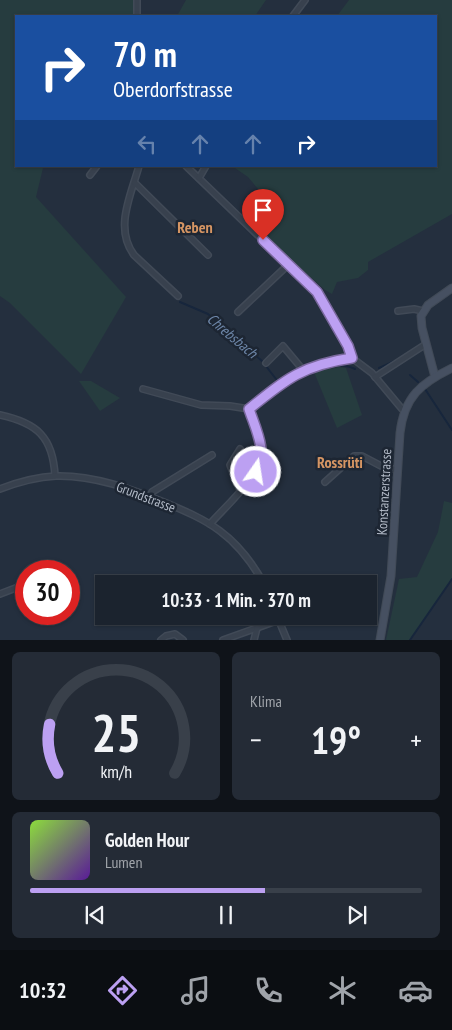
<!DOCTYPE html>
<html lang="de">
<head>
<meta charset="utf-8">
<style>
  body { margin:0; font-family:"PT Sans Narrow",sans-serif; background:#242b36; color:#f1f3f6; height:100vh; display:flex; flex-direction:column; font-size:19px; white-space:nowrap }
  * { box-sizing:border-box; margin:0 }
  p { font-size:16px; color:#a0a4aa }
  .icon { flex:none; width:28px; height:28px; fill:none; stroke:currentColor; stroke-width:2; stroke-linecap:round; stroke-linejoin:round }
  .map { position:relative; height:640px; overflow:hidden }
  .details { display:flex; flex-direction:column; gap:12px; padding:12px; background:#0f1319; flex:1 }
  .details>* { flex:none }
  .guide { position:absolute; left:15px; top:15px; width:422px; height:152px; border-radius:0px; box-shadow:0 1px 4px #0004,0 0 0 1px #39404a; background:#1a4fa0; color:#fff; overflow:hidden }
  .speed { position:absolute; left:15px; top:560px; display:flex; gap:10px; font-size:25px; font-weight:700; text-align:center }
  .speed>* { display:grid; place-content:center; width:65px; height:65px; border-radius:50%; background:#1b232e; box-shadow:0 1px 4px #0004,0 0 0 1px #39404a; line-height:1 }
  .speed .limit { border:8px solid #d22; background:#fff; color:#111 }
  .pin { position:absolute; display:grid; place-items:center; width:42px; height:42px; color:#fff; margin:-51px -21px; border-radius:50% 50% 50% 0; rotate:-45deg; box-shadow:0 0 5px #0007 }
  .pin .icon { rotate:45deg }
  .me { position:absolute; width:55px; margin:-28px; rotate:13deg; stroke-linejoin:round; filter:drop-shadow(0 0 4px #0008) }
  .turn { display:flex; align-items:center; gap:18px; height:105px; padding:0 15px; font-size:22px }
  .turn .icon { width:65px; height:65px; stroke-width:2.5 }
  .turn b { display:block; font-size:35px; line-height:42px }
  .lanes { display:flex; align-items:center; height:48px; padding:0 15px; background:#0003; justify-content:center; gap:25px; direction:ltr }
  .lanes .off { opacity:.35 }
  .big { font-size:38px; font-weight:700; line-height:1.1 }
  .details .card { flex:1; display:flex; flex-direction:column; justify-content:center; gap:8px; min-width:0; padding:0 18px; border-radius:8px; background:#242b36 }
  .details .dial { align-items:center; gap:0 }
  .dial svg { height:130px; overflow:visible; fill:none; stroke:#39404a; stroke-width:7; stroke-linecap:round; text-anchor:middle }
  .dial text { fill:#f1f3f6; stroke:none }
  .song { display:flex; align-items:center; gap:15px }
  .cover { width:60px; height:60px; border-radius:8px; background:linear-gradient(135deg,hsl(90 70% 55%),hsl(270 70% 35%)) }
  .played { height:5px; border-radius:2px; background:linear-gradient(90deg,#bca0f2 60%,#39404a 60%) }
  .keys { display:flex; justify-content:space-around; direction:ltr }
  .heat { display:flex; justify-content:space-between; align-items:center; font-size:28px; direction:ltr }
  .details .tiles { flex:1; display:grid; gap:12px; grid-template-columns:1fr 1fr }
  .card:last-child { grid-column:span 2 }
  .trip { position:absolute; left:95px; top:575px; width:282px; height:50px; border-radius:0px; background:#1b232e; box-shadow:0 1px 4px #0004,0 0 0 1px #39404a; font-weight:700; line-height:50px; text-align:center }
  .dock { display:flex; height:80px; justify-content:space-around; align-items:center; background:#0b0e12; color:#a0a4aa }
  .dock .icon { width:35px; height:35px }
  .dock .current { color:#bca0f2 }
  .dock b { font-size:22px; color:#f1f3f6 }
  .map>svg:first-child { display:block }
  .green { fill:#263c3f }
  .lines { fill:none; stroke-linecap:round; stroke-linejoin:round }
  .stream { stroke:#17263c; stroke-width:2 }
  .street-casing { stroke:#414a57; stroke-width:8 }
  .secondary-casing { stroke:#414a57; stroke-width:9 }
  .street { stroke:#38414e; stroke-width:5 }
  .secondary { stroke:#465061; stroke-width:7 }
  .route-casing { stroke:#7a689d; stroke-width:12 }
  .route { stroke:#bca0f2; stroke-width:9 }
  .labels { text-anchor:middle; stroke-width:5; stroke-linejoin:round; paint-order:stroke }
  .street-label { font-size:14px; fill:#b4bcc9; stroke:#1d2633 }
  .water-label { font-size:15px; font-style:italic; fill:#6d86a8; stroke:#1d2633 }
  .quarter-label { font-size:16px; font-weight:bold; fill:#d59563; stroke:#1d2633 }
</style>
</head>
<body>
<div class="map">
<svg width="452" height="640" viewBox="0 0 452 640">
  <rect width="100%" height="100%" fill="#242f3e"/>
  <g class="green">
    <polygon points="0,0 137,0 137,16 16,16 16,166 46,166 43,168 36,197 126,297 81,374 10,303 0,296"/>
    <polygon points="186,0 266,0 255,16 177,16"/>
    <polygon points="349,0 452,0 452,214 368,262 368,270 358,278 337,282 332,294 325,290 266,238 280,215 248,177 232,166 436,166 436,16 337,16"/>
    <polygon points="339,367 346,368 362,415 337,428 314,372"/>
    <polygon points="79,381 91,381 120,398 100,411"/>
    <polygon points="444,501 452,503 452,579 410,640 386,640 399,579 417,577 438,532"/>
  </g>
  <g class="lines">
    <g class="stream">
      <polyline points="180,302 208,314 262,361 276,379"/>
      <polyline points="379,368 395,361"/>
      <polyline points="410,375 418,382"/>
      <path d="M283 385H287C305 373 333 358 355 369"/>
      <polyline points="425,389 452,430"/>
      <polyline points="410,640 452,579"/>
    </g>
    <g class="street-casing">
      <g id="street">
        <polyline points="137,0 137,16"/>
        <polyline points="293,16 305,0"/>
        <path d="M139 166C131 195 114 228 134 255L178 296"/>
        <polyline points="186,166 317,292 348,346 352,358 372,373 402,409 405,410"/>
        <polyline points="90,175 97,166"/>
        <polyline points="199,178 206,166"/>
        <polyline points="135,183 208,255"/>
        <polyline points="398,311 414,309 423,311"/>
        <polyline points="238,312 288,265"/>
        <polyline points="266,363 283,346 303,370"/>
        <polyline points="375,377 426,344"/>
        <polyline points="143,389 201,405 230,406 249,409"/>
        <path d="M0 415C37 423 53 437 55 476"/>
        <polyline points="240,449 230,465 240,490"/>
        <polyline points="325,482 354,456 362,456 383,467 398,470"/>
        <path d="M0 489C18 482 36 477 56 476 94 475 131 489 166 503 185 511 204 519 220 531 239 545 253 564 264 584"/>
        <polyline points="150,497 152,492 212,455"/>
        <path d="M210 524C224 508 262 474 262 454 261 439 253 423 249 409 286 379 303 365 352 358"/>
        <polyline points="0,594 26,584"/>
        <polyline points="277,616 287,640"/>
        <polyline points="161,640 166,636 175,634 183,640"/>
        <polyline points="223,640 279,620"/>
        <polyline points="254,640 257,628"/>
      </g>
    </g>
    <g class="secondary-casing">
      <g id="secondary">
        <polyline points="435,377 422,328 421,316 428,305 452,288"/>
        <path d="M380 640 391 576 400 433C404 397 421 383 452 368"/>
      </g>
    </g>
    <use href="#street" class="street"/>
    <use href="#secondary" class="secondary"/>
  </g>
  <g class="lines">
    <g class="route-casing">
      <path id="route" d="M256 472C268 452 256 430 249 409 286 379 303 365 352 358L348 346 317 292 263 240"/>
    </g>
    <use href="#route" class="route"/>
  </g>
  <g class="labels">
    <g class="street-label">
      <text transform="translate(384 492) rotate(-87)" y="5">Konstanzerstrasse</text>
      <text transform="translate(146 497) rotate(21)" y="5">Grundstrasse</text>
    </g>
    <g class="water-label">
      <text transform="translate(232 336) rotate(40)" y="5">Chrebsbach</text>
    </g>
    <g class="quarter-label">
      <text x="195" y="233">Reben</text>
      <text x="340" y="468">Rossrüti</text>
    </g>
  </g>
</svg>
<div class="speed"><div class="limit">30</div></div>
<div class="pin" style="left:263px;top:240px;background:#d93025"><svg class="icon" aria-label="arrive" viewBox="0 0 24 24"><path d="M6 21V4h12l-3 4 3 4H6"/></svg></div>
<svg class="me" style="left:256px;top:472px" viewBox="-20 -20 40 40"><circle r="17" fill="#bca0f2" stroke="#fff" stroke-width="3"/><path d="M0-11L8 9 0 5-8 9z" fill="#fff"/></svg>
<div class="trip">10:33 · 1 Min. · 370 m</div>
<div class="guide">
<div class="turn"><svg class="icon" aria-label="right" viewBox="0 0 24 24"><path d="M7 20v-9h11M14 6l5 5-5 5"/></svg><div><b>70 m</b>Oberdorfstrasse</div></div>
<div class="lanes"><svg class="icon off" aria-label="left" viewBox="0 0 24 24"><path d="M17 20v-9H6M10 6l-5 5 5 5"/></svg><svg class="icon off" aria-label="ahead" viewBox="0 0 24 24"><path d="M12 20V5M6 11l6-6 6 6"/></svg><svg class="icon off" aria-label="ahead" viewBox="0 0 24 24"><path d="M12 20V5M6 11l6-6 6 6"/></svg><svg class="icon" aria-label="right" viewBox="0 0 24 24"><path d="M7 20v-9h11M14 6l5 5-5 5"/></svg></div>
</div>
</div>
<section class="details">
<div class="tiles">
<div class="card dial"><svg viewBox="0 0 100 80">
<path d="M14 69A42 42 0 1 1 86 69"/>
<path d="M14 69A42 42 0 0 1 9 39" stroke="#bca0f2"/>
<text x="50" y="56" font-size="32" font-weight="700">25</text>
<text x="50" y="72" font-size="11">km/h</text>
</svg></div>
<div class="card"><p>Klima</p>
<div class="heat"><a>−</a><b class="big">19°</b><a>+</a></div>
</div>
<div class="card">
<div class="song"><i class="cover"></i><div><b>Golden Hour</b><p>Lumen</p></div></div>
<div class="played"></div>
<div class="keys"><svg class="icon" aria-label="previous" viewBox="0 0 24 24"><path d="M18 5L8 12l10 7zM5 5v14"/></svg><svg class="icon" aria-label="pause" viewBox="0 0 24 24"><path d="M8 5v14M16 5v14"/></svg><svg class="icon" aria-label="next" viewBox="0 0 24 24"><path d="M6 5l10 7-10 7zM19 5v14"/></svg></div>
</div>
</div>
</section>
<nav class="dock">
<b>10:32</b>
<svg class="icon current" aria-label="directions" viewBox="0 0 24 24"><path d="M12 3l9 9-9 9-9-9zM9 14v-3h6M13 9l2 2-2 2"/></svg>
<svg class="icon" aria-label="music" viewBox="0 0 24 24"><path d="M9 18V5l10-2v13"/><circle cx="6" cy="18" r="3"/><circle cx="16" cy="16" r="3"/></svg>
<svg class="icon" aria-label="phone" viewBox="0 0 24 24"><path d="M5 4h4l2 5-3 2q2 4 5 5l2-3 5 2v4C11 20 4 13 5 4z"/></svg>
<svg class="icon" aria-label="climate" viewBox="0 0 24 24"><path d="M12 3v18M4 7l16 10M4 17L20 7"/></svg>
<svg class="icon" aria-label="car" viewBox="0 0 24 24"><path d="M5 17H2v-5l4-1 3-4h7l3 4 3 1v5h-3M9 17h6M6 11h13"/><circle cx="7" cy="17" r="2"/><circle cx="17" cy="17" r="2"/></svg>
</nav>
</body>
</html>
